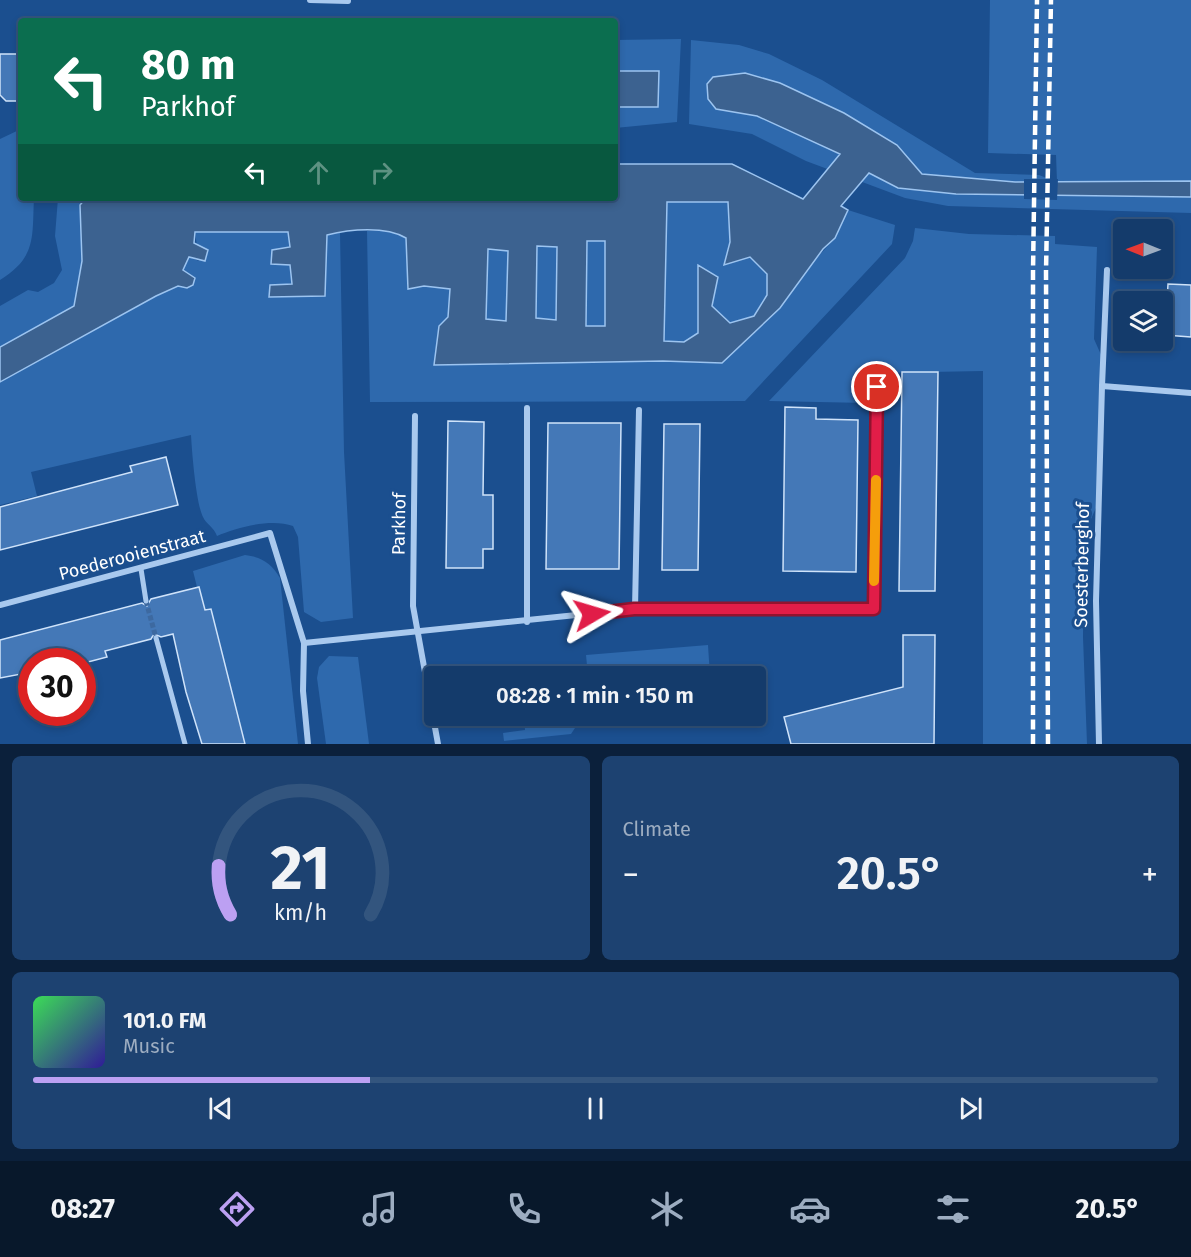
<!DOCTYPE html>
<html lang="en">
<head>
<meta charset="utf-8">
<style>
  body { margin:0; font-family:"Fira Sans",sans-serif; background:#1d4271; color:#f1f3f6; height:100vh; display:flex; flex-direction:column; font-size:22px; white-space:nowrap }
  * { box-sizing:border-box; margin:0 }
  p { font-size:20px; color:#9dadc1 }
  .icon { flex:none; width:33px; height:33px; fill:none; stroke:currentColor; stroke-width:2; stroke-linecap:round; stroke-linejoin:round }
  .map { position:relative; height:744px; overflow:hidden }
  .sheet { display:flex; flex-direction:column; gap:12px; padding:12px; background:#0b203b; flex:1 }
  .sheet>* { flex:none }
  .top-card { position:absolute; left:18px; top:18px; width:600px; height:183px; border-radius:6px; box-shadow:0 3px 9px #0003,0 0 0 2px #33557e; background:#0b6e4f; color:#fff; overflow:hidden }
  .needle { width:39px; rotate:271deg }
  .tools { position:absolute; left:1113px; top:219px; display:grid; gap:12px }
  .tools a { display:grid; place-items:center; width:60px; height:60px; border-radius:6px; background:#143b6b; box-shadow:0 3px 9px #0003,0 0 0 2px #33557e; font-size:30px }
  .speed { position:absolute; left:18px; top:648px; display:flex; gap:12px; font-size:30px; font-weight:700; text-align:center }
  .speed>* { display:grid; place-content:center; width:78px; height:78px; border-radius:50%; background:#143b6b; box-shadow:0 3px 9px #0003,0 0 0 2px #33557e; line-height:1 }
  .speed .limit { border:9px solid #d22; background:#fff; color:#111 }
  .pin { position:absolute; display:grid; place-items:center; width:51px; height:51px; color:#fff; margin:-26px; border:3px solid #fff; border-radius:50%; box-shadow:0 2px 6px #0007 }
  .me { position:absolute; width:66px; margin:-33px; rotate:83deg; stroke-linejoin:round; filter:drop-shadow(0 0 4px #0008) }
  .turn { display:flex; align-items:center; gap:21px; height:126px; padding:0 24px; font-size:27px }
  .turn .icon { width:78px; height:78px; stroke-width:2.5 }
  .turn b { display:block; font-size:42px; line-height:51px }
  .lanes { display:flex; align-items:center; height:57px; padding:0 24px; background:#0003; justify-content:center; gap:30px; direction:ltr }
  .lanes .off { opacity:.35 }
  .big { font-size:45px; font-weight:600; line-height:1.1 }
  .sheet .tile { flex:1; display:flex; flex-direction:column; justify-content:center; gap:9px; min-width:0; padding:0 21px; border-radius:9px; background:#1d4271 }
  .sheet .dial { align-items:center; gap:0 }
  .dial svg { height:156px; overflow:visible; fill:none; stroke:#33557e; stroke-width:7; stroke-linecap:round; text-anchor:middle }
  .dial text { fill:#f1f3f6; stroke:none }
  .song { display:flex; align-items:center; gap:18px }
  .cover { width:72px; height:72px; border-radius:9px; background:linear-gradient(135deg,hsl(130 70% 55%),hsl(250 70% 35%)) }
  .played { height:6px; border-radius:3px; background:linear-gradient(90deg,#bca0f2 30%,#33557e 30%) }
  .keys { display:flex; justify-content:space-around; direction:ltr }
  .heat { display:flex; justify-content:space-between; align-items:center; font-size:33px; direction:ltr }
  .sheet .tiles { flex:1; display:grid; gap:12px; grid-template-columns:1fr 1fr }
  .tile:last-child { grid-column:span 2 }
  .trip { position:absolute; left:424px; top:666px; width:342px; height:60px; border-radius:6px; background:#143b6b; box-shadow:0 3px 9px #0003,0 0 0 2px #33557e; font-weight:600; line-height:60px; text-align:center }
  .menu { display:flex; height:96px; justify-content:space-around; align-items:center; background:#08182b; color:#9dadc1 }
  .menu .icon { width:42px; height:42px }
  .menu .current { color:#bca0f2 }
  .menu b { font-size:27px; color:#f1f3f6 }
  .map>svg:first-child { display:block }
  .green { fill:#2e69ad; fill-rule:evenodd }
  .water { fill:#3c6290; stroke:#9cc4f0; stroke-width:1.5; fill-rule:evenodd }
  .pier { fill:#1b4f8f }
  .building { fill:#4478b7; stroke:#cfe3fa; stroke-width:1.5 }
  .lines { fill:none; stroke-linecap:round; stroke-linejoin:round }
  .pedestrian-tunnel { stroke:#3d69a0; stroke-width:5; stroke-dasharray:5 2.5; stroke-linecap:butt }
  .pedestrian { stroke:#a9c9ee; stroke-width:5 }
  .minor { stroke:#a9c9ee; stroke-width:6 }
  .rail { stroke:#fff; stroke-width:4.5; stroke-dasharray:10 4.5; stroke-linecap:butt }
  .route-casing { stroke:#92132f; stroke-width:15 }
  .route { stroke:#e11d48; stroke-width:10 }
  .slow { stroke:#f59e0b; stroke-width:10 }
  .labels { text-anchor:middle; stroke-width:6; stroke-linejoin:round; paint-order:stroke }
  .street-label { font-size:18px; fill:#fff; stroke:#1b4f8f }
</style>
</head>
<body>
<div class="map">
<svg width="1191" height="744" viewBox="0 0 1191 744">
  <rect width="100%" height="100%" fill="#1b4f8f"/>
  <g class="green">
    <path d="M990 0H1191V213L948 206 905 198 806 161 752 134 689 124 691 40 739 45 769 54 822 80 975 173 1039 175 1057 182 1056 155 988 153ZM759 86 841 154 757 116 716 109Z"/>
    <polygon points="681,39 677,122 615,128 615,107 658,107 659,71 615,71 615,40"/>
    <path d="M21 110V198H34C32 237 37 257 0 280V139L21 129Z"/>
    <polygon points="58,198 86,198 80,205 82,261 74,306 0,347 0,306 28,290 38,292 54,283 62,270 55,236"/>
    <polygon points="667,202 728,202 730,242 724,264 750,256 767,274 767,295 754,316 730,323 712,306 698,266 698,333 684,342 664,341"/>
    <polygon points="848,210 895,225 892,244 745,401 370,402 367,231 394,231 406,238 408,289 424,286 450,289 448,317 439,326 435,365 663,361 721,363 835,238"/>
    <polygon points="915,228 969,234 1055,236 1055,244 1097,247 1094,339 1102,357 1102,494 1084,535 1083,637 1087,744 983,744 983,371 876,373 868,380 867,403 769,401 905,258 913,241"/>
    <path d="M195 232H288L291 248 271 264 290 265 292 285H270L269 296 286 297 327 235 340 232 344 452 353 618 321 622 304 612 298 537 293 526C272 518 237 527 217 536 214 527 206 524 203 517 196 503 192 453 191 435L31 472 37 496 0 505V382L156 296 195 278 183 270 189 257 199 261Z"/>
    <polygon points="587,241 605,241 605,326 586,327"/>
    <polygon points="536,246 557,246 557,320 536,319"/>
    <polygon points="488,249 508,250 506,321 486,319"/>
    <path d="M245 555C262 557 271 563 280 578L298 744H236L193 571Z"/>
    <polygon points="708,645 710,676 588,676 586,655"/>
    <polygon points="329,656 358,657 369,744 326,744 317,678 319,667"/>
    <polygon points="566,665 567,676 521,676 520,669"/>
    <polygon points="491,669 497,676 454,676 458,672"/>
    <polygon points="524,716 570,716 571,719 573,716 583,716 571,734 504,741 503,733 525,730"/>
  </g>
  <g class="water">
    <polygon points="615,71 659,71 658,107 615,107"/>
    <path d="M745 73 780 83 844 113 897 145 922 174 1015 182 1191 181V197L956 194 898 188 869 173 841 206 848 210 835 238 823 249 780 308 722 363 663 361 434 365 439 326 448 317 450 289 424 286 408 289 406 238C386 226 350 229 327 235L325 296 269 297 270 285 292 284 290 265 271 264 272 250 290 247 288 232H195L194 243 208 250 205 261 189 257 183 270 195 278 193 285 187 288 178 286 156 296 0 382V347L74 306 82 261 80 205 86 198 309 201V198H615V164H732L803 199 840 154 757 116 716 109 708 99 707 84 713 77ZM667 202H728L730 242 724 265 750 257 767 274V295L754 316 730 323 712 306 718 277 698 265V333L684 342 664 341ZM587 241H605V326H586ZM537 246 557 247 556 320 536 318ZM488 249 508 251 506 321 486 319Z"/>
  </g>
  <polygon class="pier" points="1024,179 1058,179 1057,200 1024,199"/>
  <g class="building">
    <polygon points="0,54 21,54 21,101 6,101 0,95"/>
    <polygon points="1168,284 1191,285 1191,337 1165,335"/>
    <polygon points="902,372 938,372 935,591 899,591"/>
    <polygon points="785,407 816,408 816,419 858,420 856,572 783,571"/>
    <polygon points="448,421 484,422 483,495 493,495 493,549 483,549 483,568 446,568"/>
    <polygon points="548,423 621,423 619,569 546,569"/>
    <polygon points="664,424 700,424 698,570 662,570"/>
    <polygon points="166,457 178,505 0,550 0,507 132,472 130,466"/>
    <polygon points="199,587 205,610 211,609 245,744 202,744 186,692 173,634 161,637 154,634 151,639 105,651 107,657 88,662 32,662 32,672 0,678 0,640 142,603 147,606 151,599"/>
    <polygon points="903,635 935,635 934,744 791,744 784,717 903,687"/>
  </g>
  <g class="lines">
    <polyline class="pedestrian-tunnel" points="146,601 156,638"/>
    <g class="pedestrian">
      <polyline points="141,569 146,601"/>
      <polyline points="156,638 185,744"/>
    </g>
    <g class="minor">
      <polyline points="310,0 348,1"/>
      <polyline points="1102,386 1107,270"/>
      <polyline points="415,416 413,606 438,744"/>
      <polyline points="0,605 270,533 304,643 303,691 308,744"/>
      <polyline points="635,609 639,410"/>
      <polyline points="527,622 527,408"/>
      <polyline points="304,643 635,609 874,609 877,387"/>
      <polyline points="1099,744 1096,601 1102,386 1191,393"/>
    </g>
    <g class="rail">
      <polyline points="1033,744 1033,272 1037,0"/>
      <polyline points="1048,744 1046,272 1051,0"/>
    </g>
  </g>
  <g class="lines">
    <g class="route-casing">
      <polyline id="route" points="592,614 634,609 874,609 877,387"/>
    </g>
    <use href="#route" class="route"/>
    <polyline class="slow" points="874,581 876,480"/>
  </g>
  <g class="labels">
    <g class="street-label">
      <text transform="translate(399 524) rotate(-89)" y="6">Parkhof</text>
      <text transform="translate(132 555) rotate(-15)" y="6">Poederooienstraat</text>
      <text transform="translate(1082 565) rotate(-89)" y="6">Soesterberghof</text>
    </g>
  </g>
</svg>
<div class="tools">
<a><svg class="needle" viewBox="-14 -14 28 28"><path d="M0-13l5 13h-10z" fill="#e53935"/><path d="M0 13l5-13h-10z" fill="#9dadc1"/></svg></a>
<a><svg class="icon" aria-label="layers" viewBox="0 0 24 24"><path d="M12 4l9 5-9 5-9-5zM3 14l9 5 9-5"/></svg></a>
</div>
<div class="speed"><div class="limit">30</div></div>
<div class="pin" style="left:877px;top:387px;background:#d93025"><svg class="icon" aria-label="arrive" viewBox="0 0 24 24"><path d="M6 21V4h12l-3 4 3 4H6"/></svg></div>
<svg class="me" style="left:592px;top:614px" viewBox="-20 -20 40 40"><path d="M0-17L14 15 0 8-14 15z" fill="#e11d48" stroke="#fff" stroke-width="4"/></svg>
<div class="trip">08:28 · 1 min · 150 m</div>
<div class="top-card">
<div class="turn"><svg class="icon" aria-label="left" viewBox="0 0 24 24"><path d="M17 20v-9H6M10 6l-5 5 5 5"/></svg><div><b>80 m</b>Parkhof</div></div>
<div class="lanes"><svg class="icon" aria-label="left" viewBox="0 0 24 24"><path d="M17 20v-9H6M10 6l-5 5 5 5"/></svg><svg class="icon off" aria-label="ahead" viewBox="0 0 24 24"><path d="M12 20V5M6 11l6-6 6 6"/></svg><svg class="icon off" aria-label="right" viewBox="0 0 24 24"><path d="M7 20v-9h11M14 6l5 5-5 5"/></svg></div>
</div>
</div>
<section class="sheet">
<div class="tiles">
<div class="tile dial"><svg viewBox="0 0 100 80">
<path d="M14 69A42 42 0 1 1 86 69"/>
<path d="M14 69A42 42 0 0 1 8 44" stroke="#bca0f2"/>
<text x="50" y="56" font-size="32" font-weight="700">21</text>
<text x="50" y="72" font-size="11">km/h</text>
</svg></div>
<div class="tile"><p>Climate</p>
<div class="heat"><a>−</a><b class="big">20.5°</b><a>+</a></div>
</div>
<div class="tile">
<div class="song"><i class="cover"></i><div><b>101.0 FM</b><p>Music</p></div></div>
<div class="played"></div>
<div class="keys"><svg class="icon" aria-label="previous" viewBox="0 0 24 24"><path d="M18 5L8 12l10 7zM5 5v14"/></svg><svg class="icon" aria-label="pause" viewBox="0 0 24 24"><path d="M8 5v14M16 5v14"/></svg><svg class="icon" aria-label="next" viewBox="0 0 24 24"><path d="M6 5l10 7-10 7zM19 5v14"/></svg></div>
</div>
</div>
</section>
<nav class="menu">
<b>08:27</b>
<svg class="icon current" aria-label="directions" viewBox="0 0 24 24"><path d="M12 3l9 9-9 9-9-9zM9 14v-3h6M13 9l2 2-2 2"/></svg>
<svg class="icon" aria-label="music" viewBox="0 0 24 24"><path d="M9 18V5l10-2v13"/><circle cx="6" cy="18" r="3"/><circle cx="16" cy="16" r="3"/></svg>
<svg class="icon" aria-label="phone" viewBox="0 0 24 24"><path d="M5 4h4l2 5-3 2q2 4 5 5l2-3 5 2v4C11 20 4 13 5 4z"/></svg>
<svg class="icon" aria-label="climate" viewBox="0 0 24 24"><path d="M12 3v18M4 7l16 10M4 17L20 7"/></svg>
<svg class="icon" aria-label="car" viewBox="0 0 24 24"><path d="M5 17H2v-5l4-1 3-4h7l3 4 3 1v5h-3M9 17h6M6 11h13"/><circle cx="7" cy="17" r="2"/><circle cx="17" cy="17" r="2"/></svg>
<svg class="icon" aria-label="filters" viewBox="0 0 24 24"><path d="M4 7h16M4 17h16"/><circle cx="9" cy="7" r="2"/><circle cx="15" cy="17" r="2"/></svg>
<b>20.5°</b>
</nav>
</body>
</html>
